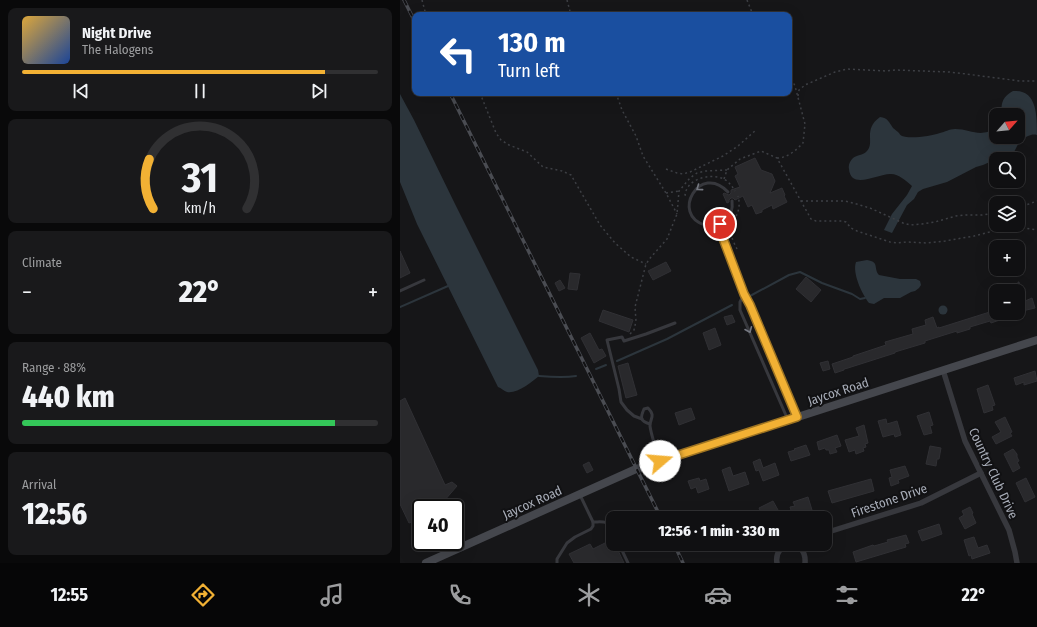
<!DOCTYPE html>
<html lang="en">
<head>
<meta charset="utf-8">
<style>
  body { margin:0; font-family:"Fira Sans Condensed",sans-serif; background:#19191b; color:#f1f3f6; height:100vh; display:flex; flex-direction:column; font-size:15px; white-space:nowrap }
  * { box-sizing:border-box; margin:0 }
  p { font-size:13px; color:#9c9d9f }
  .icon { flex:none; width:22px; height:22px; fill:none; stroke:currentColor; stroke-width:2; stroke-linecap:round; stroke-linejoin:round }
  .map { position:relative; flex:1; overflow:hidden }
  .details { display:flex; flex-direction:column; gap:8px; padding:8px; background:#09090a; width:400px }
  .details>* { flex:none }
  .top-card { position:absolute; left:12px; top:12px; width:380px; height:84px; border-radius:8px; box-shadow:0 4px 16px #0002,0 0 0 1px #303032; background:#1a4fa0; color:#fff; overflow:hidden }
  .needle { width:26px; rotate:63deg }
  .buttons { position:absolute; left:589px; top:108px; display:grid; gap:8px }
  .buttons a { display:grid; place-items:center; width:36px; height:36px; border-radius:8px; background:#101012; box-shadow:0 4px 16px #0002,0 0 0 1px #303032; font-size:20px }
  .speed { position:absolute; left:12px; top:499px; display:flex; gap:8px; font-size:20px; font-weight:700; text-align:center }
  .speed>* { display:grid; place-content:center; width:52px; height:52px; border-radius:50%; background:#101012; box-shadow:0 4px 16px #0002,0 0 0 1px #303032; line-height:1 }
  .speed .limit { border:2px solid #111; border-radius:6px; background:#fff; color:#111 }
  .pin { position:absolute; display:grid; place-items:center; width:34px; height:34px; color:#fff; margin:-17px; border:2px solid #fff; border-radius:50%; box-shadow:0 1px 4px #0007 }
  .me { position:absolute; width:44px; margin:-22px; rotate:72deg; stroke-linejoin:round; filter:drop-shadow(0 0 3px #0008) }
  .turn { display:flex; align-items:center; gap:14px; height:84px; padding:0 20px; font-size:18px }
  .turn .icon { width:52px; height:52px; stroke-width:2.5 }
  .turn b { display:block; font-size:28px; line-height:34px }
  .big { font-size:30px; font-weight:800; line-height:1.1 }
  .details .tile { flex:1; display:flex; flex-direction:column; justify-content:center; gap:6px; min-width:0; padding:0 14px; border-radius:8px; background:#19191b }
  .details .dial { align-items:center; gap:0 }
  .dial svg { height:104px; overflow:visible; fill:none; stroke:#303032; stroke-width:7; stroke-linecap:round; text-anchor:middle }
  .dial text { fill:#f1f3f6; stroke:none }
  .song { display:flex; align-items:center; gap:12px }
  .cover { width:48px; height:48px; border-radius:6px; background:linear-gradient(135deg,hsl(40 70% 55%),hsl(220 70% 35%)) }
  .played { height:4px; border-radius:2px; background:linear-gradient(90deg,#f2b134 85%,#303032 85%) }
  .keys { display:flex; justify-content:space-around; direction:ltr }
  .heat { display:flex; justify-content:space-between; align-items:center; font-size:22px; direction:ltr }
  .charge { height:6px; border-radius:3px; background:linear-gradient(90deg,#34c759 88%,#303032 0) }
  .trip { position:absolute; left:206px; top:511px; width:226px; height:40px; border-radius:8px; background:#101012; box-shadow:0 4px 16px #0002,0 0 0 1px #303032; font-weight:800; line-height:40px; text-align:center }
  .tabs { display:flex; height:64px; justify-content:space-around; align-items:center; background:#060607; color:#9c9d9f }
  .tabs .icon { width:28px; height:28px }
  .tabs .selected { color:#f2b134 }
  .tabs b { font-size:18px; color:#f1f3f6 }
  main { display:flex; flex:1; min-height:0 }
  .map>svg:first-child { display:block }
  .water { fill:#2c353c }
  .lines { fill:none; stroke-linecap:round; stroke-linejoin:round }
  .stream { stroke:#2c353c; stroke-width:2 }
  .building { fill:#29292c; stroke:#303034 }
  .path { stroke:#3d3f44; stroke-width:1.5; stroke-dasharray:2 3; stroke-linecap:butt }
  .lane { stroke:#37383d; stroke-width:3 }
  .street { stroke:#37383d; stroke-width:5.5 }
  .secondary { stroke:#45474d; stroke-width:8 }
  .rail-casing { stroke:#4a4c52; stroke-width:3.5 }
  .rail { stroke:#111113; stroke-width:2; stroke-dasharray:6; stroke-linecap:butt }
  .oneway { stroke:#757881 }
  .route-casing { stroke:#9d7322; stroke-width:10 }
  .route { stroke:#f2b134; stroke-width:7 }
  .labels { text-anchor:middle; stroke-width:4; stroke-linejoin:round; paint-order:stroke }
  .street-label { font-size:13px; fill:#a8adb8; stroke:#111113 }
</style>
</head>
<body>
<main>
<section class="details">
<div class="tile">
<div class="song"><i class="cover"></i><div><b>Night Drive</b><p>The Halogens</p></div></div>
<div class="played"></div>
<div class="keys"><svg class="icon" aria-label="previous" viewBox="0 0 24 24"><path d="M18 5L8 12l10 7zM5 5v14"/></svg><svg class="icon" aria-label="pause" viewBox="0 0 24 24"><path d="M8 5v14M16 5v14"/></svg><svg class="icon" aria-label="next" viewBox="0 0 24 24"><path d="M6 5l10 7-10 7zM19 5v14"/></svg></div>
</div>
<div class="tile dial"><svg viewBox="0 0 100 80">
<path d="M14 69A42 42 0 1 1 86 69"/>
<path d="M14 69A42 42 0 0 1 11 31" stroke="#f2b134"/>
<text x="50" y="56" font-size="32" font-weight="700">31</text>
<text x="50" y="72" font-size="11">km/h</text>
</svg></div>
<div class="tile"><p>Climate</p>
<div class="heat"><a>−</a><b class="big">22°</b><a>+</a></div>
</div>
<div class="tile"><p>Range · 88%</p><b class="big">440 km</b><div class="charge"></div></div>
<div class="tile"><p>Arrival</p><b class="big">12:56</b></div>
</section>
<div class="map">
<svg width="637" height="563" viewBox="0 0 637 563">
  <rect width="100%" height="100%" fill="#161618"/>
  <g class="water">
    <path d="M613 91C637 89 637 115 637 135 633 134 631 135 628 136 615 141 617 153 609 157 605 159 600 159 596 159V160L592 161 583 165 576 167 547 182 523 189 518 192 514 199 507 205 492 233 484 230 492 214 507 195 512 186C506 181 499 174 491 174 479 173 451 191 449 169 448 165 450 161 453 158 457 155 463 155 466 152 476 143 462 130 480 117 488 118 489 122 493 128 495 129 496 131 498 132 500 134 500 135 502 136 510 139 532 136 540 133 545 132 549 129 555 129 571 129 581 139 596 127V137H618V115H601C602 103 601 98 613 91Z"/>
    <path d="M0 94 14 120 55 204 138 370 139 376C132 382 117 394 107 392 104 391 101 388 98 387L17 224 0 182Z"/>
    <path d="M467 260C480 262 473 268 479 275L500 279H516L520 281 521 285 519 288 515 291 511 292 500 298H484L474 304 469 303C462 294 452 273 456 262Z"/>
    <circle cx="543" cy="310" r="4.5"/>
  </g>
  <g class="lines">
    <g class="stream">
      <polyline points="350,296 389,275 400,272 422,283 452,294 460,299 465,298"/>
      <polyline points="0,307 48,286"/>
      <polyline points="217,361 267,339 332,305"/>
      <polyline points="196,369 206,365"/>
      <path d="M139 376C151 377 164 378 176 376"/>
    </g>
  </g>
  <g class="building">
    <polygon points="355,158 361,170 372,174 375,181 370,193 382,188 385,195 384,196 387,202 373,209 372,205 362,210 362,212 356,214 352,205 348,207 343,196 335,200 333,198 331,198 329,200 329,202 327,203 323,194 324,193 329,195 331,193 331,190 340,187 335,176 338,174 335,167"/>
    <polygon points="0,251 10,273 0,278"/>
    <polygon points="266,262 271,271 253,280 248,271"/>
    <polygon points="170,273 180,274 177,290 168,289"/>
    <polygon points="406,277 421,290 411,302 396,289"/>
    <polygon points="160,280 165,288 159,291 155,283"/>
    <polygon points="618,282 619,282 625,301 632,298 635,308 618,312"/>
    <polygon points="203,310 233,320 229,332 199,321"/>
    <polygon points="596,310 596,313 617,313 617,314 591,323 590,321 570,327 570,329 557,333 557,331 525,341 525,343 495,352 495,353 448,368 444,369 444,370 435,373 432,364 453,357 453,356 486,345 485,342 513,334 512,329 526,325 525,320 533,317 537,328 539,327 539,328"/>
    <polygon points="332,315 335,322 327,325 324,317"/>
    <polygon points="315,328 321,345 309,350 303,333"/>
    <polygon points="190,333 199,350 202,349 206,356 194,363 181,338"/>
    <polygon points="428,361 430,369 423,371 420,363"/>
    <polygon points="228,363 237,395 226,398 218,366"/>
    <polygon points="635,371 637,381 624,385 624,382 616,385 614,378"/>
    <polygon points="588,385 595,405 592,406 593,410 584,413 577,389"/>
    <polygon points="5,398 45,485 52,482 57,486 38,508 21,508 21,518 9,523 0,504 0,401"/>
    <polygon points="291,408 295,419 279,425 275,413"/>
    <polygon points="529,412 533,425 530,426 532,433 524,435 517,416"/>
    <polygon points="605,417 612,432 610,433 612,436 596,444 592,437 601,432 595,422"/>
    <polygon points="486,419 487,424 497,421 501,435 495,437 494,434 483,437 478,421"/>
    <polygon points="464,425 468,443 465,444 466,447 463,448 464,451 456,454 455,450 449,452 445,440 459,436 456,428"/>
    <polygon points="437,435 441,446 435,448 437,452 430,454 429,450 426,450 425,448 419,450 417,442"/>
    <polygon points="406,445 410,455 391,461 388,452 395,450 394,449"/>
    <polygon points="530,446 541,448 539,459 537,459 536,466 526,464"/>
    <polygon points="613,449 617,454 617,457 619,461 617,462 620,468 613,472 604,454"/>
    <polygon points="360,459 363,468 375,463 379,475 363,481 359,470 356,471 353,462"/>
    <polygon points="189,462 193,470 187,473 183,465"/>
    <polygon points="505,466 509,476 498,480 499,483 491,486 489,478 492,477 490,470"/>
    <polygon points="330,467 333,476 345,472 349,484 329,491 322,470"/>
    <polygon points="299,478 300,481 306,479 309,489 298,493 296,487 291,489 288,481"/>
    <polygon points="626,478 635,497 625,502 616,483"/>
    <polygon points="471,479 474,491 432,503 428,491"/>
    <polygon points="408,497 412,510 393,517 390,507 395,506 393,502"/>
    <polygon points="373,501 378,510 368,516 369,518 361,518 357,511 360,510 359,508"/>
    <polygon points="570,507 573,513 572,514 576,523 565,529 559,518 564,515 562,511"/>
    <polygon points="539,524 542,534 522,541 518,531"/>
    <polygon points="506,535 509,543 505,544 506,547 456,562 453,552 473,545 474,546 488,542 487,540"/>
    <polygon points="574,537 578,548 587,545 590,553 572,559 571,555 569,556 564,540"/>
    <polygon points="213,539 213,544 215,544 224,563 174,563 169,554 190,544 193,549"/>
  </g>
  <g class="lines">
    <g class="path">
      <polyline points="22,0 26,15"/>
      <polyline points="167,0 171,15"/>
      <polyline points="347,0 353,15"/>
      <polyline points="80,93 96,133 101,140 109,145 127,152 143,167 162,171 171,175 200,225 215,243 231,257 246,264"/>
      <polyline points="216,93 222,110 236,136 243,156 266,193 277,214"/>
      <polyline points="398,96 399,90 405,85 435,72 447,69 486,71 496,70 549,72 566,74 620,81 637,81"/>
      <path d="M377 158C388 158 396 150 403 143L405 124 395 86 389 73"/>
      <polyline points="266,169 277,173 283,174 290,172 323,156 338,146 356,130"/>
      <polyline points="324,179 327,170 340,159 361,151 377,158 411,219 416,221 442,221 446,222 451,228 457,231 490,242 497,243 507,242 527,243 545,241 574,236 597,230 624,228 637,230"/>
      <polyline points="266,193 279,191"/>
      <path d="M286 195H285C287 178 311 173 324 179 329 182 332 186 335 191"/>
      <polyline points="401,201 445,201 453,203 470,208 503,223 510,225 522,224 535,222 556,216 566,215 582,215 596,213"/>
      <polyline points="618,208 637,201"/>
      <path d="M337 249C335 245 332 239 331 234 330 220 343 214 338 196"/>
      <polyline points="230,334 234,330 236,321 235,307 246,264 251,257 267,239 277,214 279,191 290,178 297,173 305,171 327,170"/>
    </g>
    <g class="lane">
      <path d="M328 192C300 162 270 215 305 225 312 228 320 226 325 221 331 216 333 209 332 201"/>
      <polyline points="318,225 344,294 351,305 397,417"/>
      <polyline points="0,291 24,280"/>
      <polyline points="344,294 340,302 340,310 388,420"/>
      <polyline points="242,419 234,416 227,410 221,402 219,389 207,340 222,337 224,341 246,334 275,323"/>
      <path d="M250 424C240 421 240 418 244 409L248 408C256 416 250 418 250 426 251 435 257 451 259 461"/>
      <path d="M193 522C203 522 208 520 213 530"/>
      <polyline points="219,544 228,563"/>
      <polyline points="157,563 157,559 167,543 175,537 191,529 193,526 193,522 180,495"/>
    </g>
    <g class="street">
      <polyline points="543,370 565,441 609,530 615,552 617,563"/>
      <polyline points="425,533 521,503 581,473"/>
      <path d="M377 563C373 541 407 537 405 563"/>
    </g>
    <polyline class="secondary" points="26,563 236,469 637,340"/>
    <g class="rail-casing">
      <g id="rail">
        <polyline points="4,0 15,22"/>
        <polyline points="50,93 261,518"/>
        <polyline points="274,544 283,563"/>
      </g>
    </g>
    <use href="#rail" class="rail"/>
  </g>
  <defs><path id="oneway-chevron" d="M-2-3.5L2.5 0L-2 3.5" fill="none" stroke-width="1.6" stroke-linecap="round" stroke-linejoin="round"/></defs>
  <g class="oneway">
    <use href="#oneway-chevron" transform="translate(299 188) rotate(144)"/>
    <use href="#oneway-chevron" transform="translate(349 330) rotate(67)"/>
  </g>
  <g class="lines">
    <g class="route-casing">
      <polyline id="route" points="260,461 397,417 350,305 344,294 318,225 320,224"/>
    </g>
    <use href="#route" class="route"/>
  </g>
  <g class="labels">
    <g class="street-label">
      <text transform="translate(438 391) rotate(-18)" y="5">Jaycox Road</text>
      <text transform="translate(594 473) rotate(65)" y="5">Country Club Drive</text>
      <text transform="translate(489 500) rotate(-19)" y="5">Firestone Drive</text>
      <text transform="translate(132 502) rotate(-24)" y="5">Jaycox Road</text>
    </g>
  </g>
</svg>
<div class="buttons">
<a><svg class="needle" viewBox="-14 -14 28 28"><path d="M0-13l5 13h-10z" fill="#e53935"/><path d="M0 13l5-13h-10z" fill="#9c9d9f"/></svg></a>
<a><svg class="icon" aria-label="search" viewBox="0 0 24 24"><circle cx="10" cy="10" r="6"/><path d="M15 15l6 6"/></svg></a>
<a><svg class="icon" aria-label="layers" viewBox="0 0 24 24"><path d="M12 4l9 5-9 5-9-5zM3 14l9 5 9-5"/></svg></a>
<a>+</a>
<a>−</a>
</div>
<div class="speed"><div class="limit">40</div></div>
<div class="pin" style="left:320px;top:224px;background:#d93025"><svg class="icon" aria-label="arrive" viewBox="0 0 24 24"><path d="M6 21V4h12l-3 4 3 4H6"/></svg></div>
<svg class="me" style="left:260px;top:461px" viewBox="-20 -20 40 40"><circle r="19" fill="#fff"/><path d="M0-13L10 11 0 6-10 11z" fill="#f2b134"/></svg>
<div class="trip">12:56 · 1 min · 330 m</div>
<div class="top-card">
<div class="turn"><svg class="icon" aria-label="left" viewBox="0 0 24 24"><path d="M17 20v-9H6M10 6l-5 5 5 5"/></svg><div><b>130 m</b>Turn left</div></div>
</div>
</div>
</main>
<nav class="tabs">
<b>12:55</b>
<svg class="icon selected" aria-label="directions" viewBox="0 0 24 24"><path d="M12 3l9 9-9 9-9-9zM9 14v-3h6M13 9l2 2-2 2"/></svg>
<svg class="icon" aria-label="music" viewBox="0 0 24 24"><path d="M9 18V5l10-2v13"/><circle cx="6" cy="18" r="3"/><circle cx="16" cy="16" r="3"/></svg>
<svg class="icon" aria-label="phone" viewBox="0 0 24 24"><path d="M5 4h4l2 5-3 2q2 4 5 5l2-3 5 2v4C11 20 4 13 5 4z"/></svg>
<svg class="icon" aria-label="climate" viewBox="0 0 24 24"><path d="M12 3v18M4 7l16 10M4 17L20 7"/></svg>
<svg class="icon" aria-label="car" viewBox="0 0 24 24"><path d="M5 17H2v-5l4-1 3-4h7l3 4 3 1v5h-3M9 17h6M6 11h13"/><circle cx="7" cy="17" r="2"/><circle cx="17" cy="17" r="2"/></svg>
<svg class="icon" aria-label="filters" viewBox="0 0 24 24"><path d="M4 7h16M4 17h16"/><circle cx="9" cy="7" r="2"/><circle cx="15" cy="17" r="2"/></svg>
<b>22°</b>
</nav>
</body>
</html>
